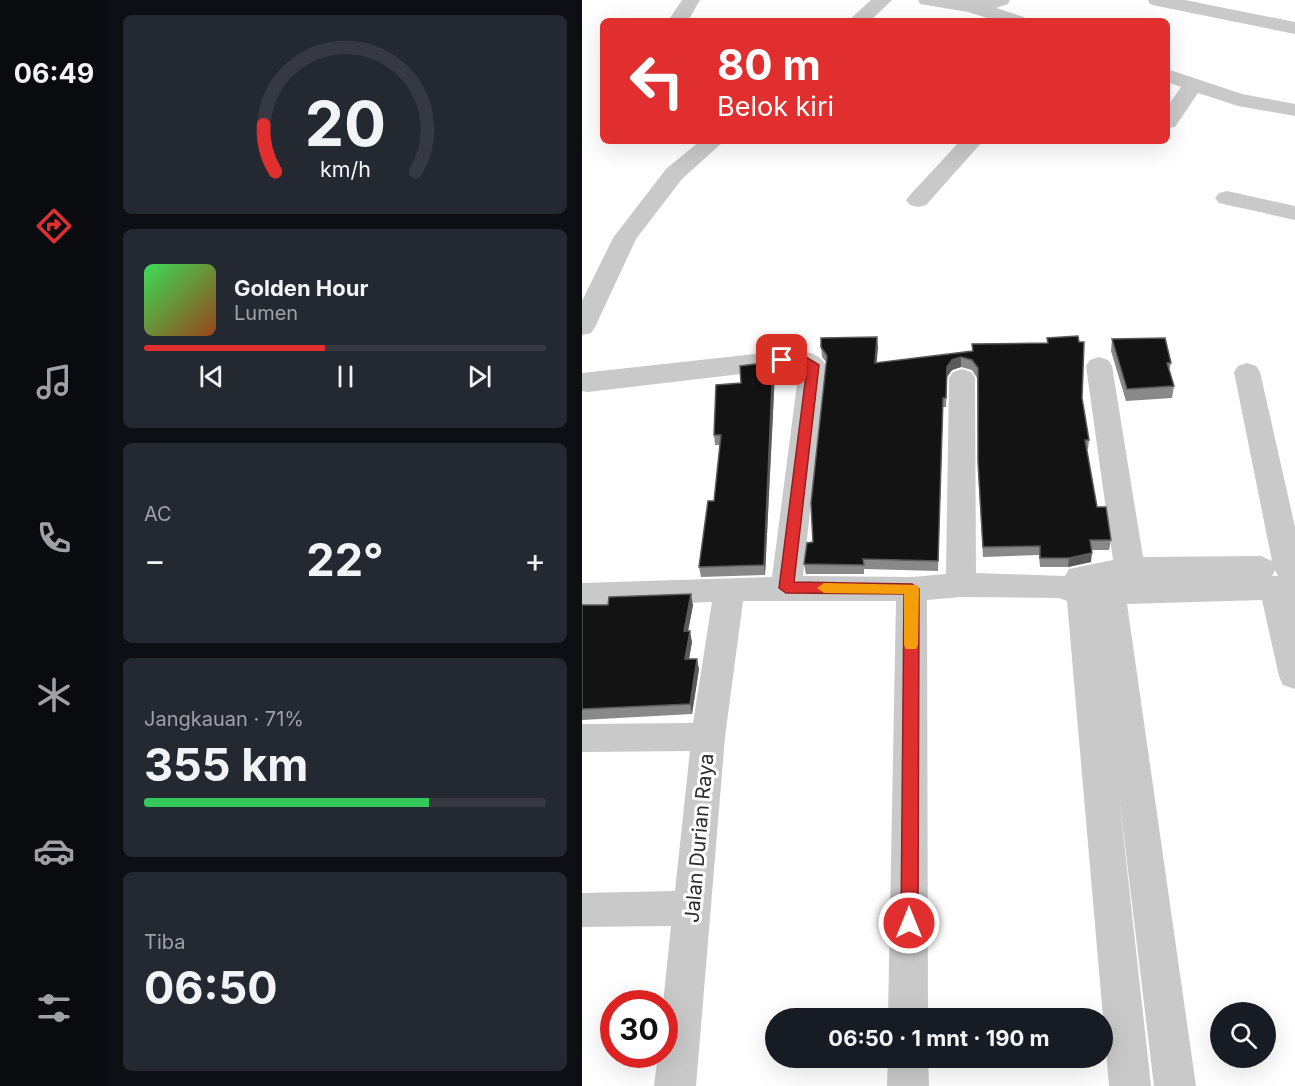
<!DOCTYPE html>
<html lang="id">
<head>
<meta charset="utf-8">
<style>
  body { margin:0; font-family:Inter,sans-serif; background:#242831; color:#f1f3f6; height:100vh; display:flex; flex-direction:column; font-size:22px; white-space:nowrap }
  * { box-sizing:border-box; margin:0 }
  p { font-size:20px; color:#9ea1a6 }
  .icon { flex:none; width:33px; height:33px; fill:none; stroke:currentColor; stroke-width:2; stroke-linecap:round; stroke-linejoin:round }
  .map { position:relative; flex:1; overflow:hidden }
  .panel { display:flex; flex-direction:column; gap:15px; padding:15px; background:#0d0f14; width:474px }
  .panel>* { flex:none }
  .top-card { position:absolute; left:18px; top:18px; width:570px; height:126px; border-radius:9px; box-shadow:0 6px 24px #0002; background:#e12f30; color:#fff; overflow:hidden }
  .tools { position:absolute; left:628px; top:1002px; display:grid; gap:12px }
  .tools a { display:grid; place-items:center; width:66px; height:66px; border-radius:50%; background:#171b24; box-shadow:0 6px 24px #0002; font-size:30px }
  .speed { position:absolute; left:18px; top:990px; display:flex; gap:12px; font-size:30px; font-weight:700; text-align:center }
  .speed>* { display:grid; place-content:center; width:78px; height:78px; border-radius:50%; background:#171b24; box-shadow:0 6px 24px #0002; line-height:1 }
  .speed .limit { border:9px solid #d22; background:#fff; color:#111 }
  .pin { position:absolute; display:grid; place-items:center; width:51px; height:51px; color:#fff; margin:-26px; border-radius:12px; box-shadow:0 3px 9px #0006 }
  .me { position:absolute; width:66px; margin:-33px; rotate:0deg; stroke-linejoin:round; filter:drop-shadow(0 0 4px #0008) }
  .turn { display:flex; align-items:center; gap:21px; height:126px; padding:0 18px; font-size:27px }
  .turn .icon { width:78px; height:78px; stroke-width:2.5 }
  .turn b { display:block; font-size:42px; line-height:51px }
  .big { font-size:45px; font-weight:700; line-height:1.1 }
  .panel .widget { flex:1; display:flex; flex-direction:column; justify-content:center; gap:9px; min-width:0; padding:0 21px; border-radius:9px; background:#242831 }
  .panel .dial { align-items:center; gap:0 }
  .dial svg { height:156px; overflow:visible; fill:none; stroke:#363941; stroke-width:7; stroke-linecap:round; text-anchor:middle }
  .dial text { fill:#f1f3f6; stroke:none }
  .song { display:flex; align-items:center; gap:18px }
  .cover { width:72px; height:72px; border-radius:9px; background:linear-gradient(135deg,hsl(130 70% 55%),hsl(20 70% 35%)) }
  .played { height:6px; border-radius:3px; background:linear-gradient(90deg,#e12f30 45%,#363941 45%) }
  .keys { display:flex; justify-content:space-around; direction:ltr }
  .heat { display:flex; justify-content:space-between; align-items:center; font-size:33px; direction:ltr }
  .charge { height:9px; border-radius:4px; background:linear-gradient(90deg,#34c759 71%,#363941 0) }
  .trip { position:absolute; left:183px; top:1008px; width:348px; height:60px; border-radius:30px; background:#171b24; box-shadow:0 6px 24px #0002; font-weight:700; line-height:60px; text-align:center }
  main { display:flex; flex:1; min-height:0 }
  .tab-bar { display:flex; flex-direction:column; width:108px; justify-content:space-around; align-items:center; background:#090b0e; color:#9ea1a6 }
  .tab-bar .icon { width:42px; height:42px }
  .tab-bar .selected { color:#e12f30 }
  .tab-bar b { font-size:27px; color:#f1f3f6 }
  .map>svg:first-child { display:block }
  .lines { fill:none; stroke-linecap:round; stroke-linejoin:round }
  .minor { fill:#c9c9c9; fill-rule:evenodd }
  .wall { fill:#898989 }
  .shaded-wall { fill:#5a5a5a }
  .building { fill:#131313; stroke:#5a5a5a; stroke-width:1.5 }
  .route { fill:#e12f30; stroke:#921f1f; stroke-width:1.5 }
  .slow { fill:#f59e0b }
  .labels { text-anchor:middle; stroke-width:6; stroke-linejoin:round; paint-order:stroke }
  .street-label { font-size:20px; fill:#2c2c2c; stroke:#fff }
</style>
</head>
<body>
<main>
<nav class="tab-bar">
<b>06:49</b>
<svg class="icon selected" aria-label="directions" viewBox="0 0 24 24"><path d="M12 3l9 9-9 9-9-9zM9 14v-3h6M13 9l2 2-2 2"/></svg>
<svg class="icon" aria-label="music" viewBox="0 0 24 24"><path d="M9 18V5l10-2v13"/><circle cx="6" cy="18" r="3"/><circle cx="16" cy="16" r="3"/></svg>
<svg class="icon" aria-label="phone" viewBox="0 0 24 24"><path d="M5 4h4l2 5-3 2q2 4 5 5l2-3 5 2v4C11 20 4 13 5 4z"/></svg>
<svg class="icon" aria-label="climate" viewBox="0 0 24 24"><path d="M12 3v18M4 7l16 10M4 17L20 7"/></svg>
<svg class="icon" aria-label="car" viewBox="0 0 24 24"><path d="M5 17H2v-5l4-1 3-4h7l3 4 3 1v5h-3M9 17h6M6 11h13"/><circle cx="7" cy="17" r="2"/><circle cx="17" cy="17" r="2"/></svg>
<svg class="icon" aria-label="filters" viewBox="0 0 24 24"><path d="M4 7h16M4 17h16"/><circle cx="9" cy="7" r="2"/><circle cx="15" cy="17" r="2"/></svg>
</nav>
<section class="panel">
<div class="widget dial"><svg viewBox="0 0 100 80">
<path d="M14 69A42 42 0 1 1 86 69"/>
<path d="M14 69A42 42 0 0 1 8 45" stroke="#e12f30"/>
<text x="50" y="56" font-size="32" font-weight="700">20</text>
<text x="50" y="72" font-size="11">km/h</text>
</svg></div>
<div class="widget">
<div class="song"><i class="cover"></i><div><b>Golden Hour</b><p>Lumen</p></div></div>
<div class="played"></div>
<div class="keys"><svg class="icon" aria-label="previous" viewBox="0 0 24 24"><path d="M18 5L8 12l10 7zM5 5v14"/></svg><svg class="icon" aria-label="pause" viewBox="0 0 24 24"><path d="M8 5v14M16 5v14"/></svg><svg class="icon" aria-label="next" viewBox="0 0 24 24"><path d="M6 5l10 7-10 7zM19 5v14"/></svg></div>
</div>
<div class="widget"><p>AC</p>
<div class="heat"><a>−</a><b class="big">22°</b><a>+</a></div>
</div>
<div class="widget"><p>Jangkauan · 71%</p><b class="big">355 km</b><div class="charge"></div></div>
<div class="widget"><p>Tiba</p><b class="big">06:50</b></div>
</section>
<div class="map">
<svg width="713" height="1086" viewBox="0 0 713 1086">
  <rect width="100%" height="100%" fill="#fff"/>
  <g class="lines">
    <g class="minor">
      <polygon points="100,0 118,0 106,21 86,21"/>
      <polygon points="289,0 310,0 288,21 266,21"/>
      <polygon points="336,0 428,0 426,4 414,8 442,17 445,21 415,21 386,12 338,4"/>
      <polygon points="566,0 603,0 713,22 713,34 575,6 568,4"/>
      <polygon points="585,69 660,94 713,104 713,116 656,106 616,93 593,127 585,128 585,107 599,87 585,82"/>
      <polygon points="118,141 142,141 100,179 54,239 13,327 9,333 0,335 0,301 31,238 84,169"/>
      <polygon points="378,141 401,141 344,205 336,207 328,205 324,200 328,195"/>
      <polygon points="645,191 713,206 713,220 637,203 633,198 637,193"/>
      <path d="M200 351C217 351 234 349 244 365L221 576 330 577 364 574 367 378 371 372 380 369 389 372 393 378 394 573 483 576 487 569 531 560 504 366 508 360 517 357 526 360 530 366 561 557 679 556 690 561 652 372 656 366 665 363 674 366 678 372 713 527V689L701 685 697 676 680 600 545 604 614 1086H572L537 796 569 1086H527L485 601 477 598 379 597 345 600 346 1018H306L314 601H161L143 737 114 1086H72L76 1054H82L81 1004 89 926 0 927V893L93 891 108 751 0 752V724L111 723 130 602 0 607V583L190 577 217 369H200L6 392 0 391V373ZM693 570 696 576H690Z"/>
      <polygon points="306,1058 346,1058 347,1086 305,1086"/>
    </g>
  </g>
  <g class="wall">
    <polygon points="465,338 500,398 507,440 506,449 504,449 515,507 529,540 527,550 509,550 509,562 486,567 458,567 457,555 401,557 396,471 395,378 390,370 379,367 370,370 365,377 364,407 361,407 356,571 282,569 282,574 224,574 222,564 231,542 245,363 240,357 239,347 296,346 294,363 390,352 390,344 465,343"/>
    <polygon points="530,339 589,363 587,371 592,386 590,398 544,401 529,351"/>
    <polygon points="191,362 193,372 183,575 119,577 117,567 132,501 138,445 133,445 132,435 159,383"/>
    <polygon points="0,605 111,605 106,631 110,642 107,659 117,669 110,714 0,720"/>
  </g>
  <g class="shaded-wall">
    <polygon points="295,337 296,346 294,372 293,363"/>
    <polygon points="379,357 379,367 370,370 365,377 364,407 365,367 370,360"/>
    <polygon points="191,362 193,372 183,575 182,565"/>
    <polygon points="510,553 509,562 486,567 487,558"/>
    <polygon points="109,594 111,605 104,642 102,631"/>
    <polygon points="108,631 110,642 105,670 103,659"/>
    <polygon points="115,659 117,669 110,714 108,704"/>
  </g>
  <g class="building">
    <polygon points="496,336 497,342 502,342 500,398 507,440 503,440 515,507 524,507 529,540 508,540 510,553 487,558 458,558 458,546 401,547 396,462 396,368 390,360 379,357 370,360 365,367 364,398 361,398 356,561 281,559 282,565 222,564 225,543 231,542 229,503 245,356 239,347 239,338 295,337 293,363 391,351 390,344 466,343 465,338"/>
    <polygon points="583,338 589,363 585,363 592,386 545,389 530,339"/>
    <polygon points="191,362 182,565 117,567 126,501 132,501 139,435 132,435 134,385 159,383 158,366"/>
    <polygon points="109,594 102,631 108,631 103,659 115,659 108,704 0,709 0,605 26,605 27,597"/>
  </g>
  <polygon class="route" points="200,356 224,357 237,365 212,582 330,584 337,589 336,923 333,929 327,931 321,929 319,923 322,594 204,593 197,588 225,367 221,364 196,363 196,357"/>
  <polygon class="slow" points="242,583 335,585 337,589 336,645 334,649 324,649 322,645 322,594 242,593 235,588"/>
  <g class="labels">
    <g class="street-label">
      <text transform="translate(117 838) rotate(-85)" y="7">Jalan Durian Raya</text>
    </g>
  </g>
</svg>
<div class="tools">
<a><svg class="icon" aria-label="search" viewBox="0 0 24 24"><circle cx="10" cy="10" r="6"/><path d="M15 15l6 6"/></svg></a>
</div>
<div class="speed"><div class="limit">30</div></div>
<div class="pin" style="left:200px;top:360px;background:#d93025"><svg class="icon" aria-label="arrive" viewBox="0 0 24 24"><path d="M6 21V4h12l-3 4 3 4H6"/></svg></div>
<svg class="me" style="left:327px;top:923px" viewBox="-20 -20 40 40"><circle r="17" fill="#e12f30" stroke="#fff" stroke-width="3"/><path d="M0-11L8 9 0 5-8 9z" fill="#fff"/></svg>
<div class="trip">06:50 · 1 mnt · 190 m</div>
<div class="top-card">
<div class="turn"><svg class="icon" aria-label="left" viewBox="0 0 24 24"><path d="M17 20v-9H6M10 6l-5 5 5 5"/></svg><div><b>80 m</b>Belok kiri</div></div>
</div>
</div>
</main>
</body>
</html>
